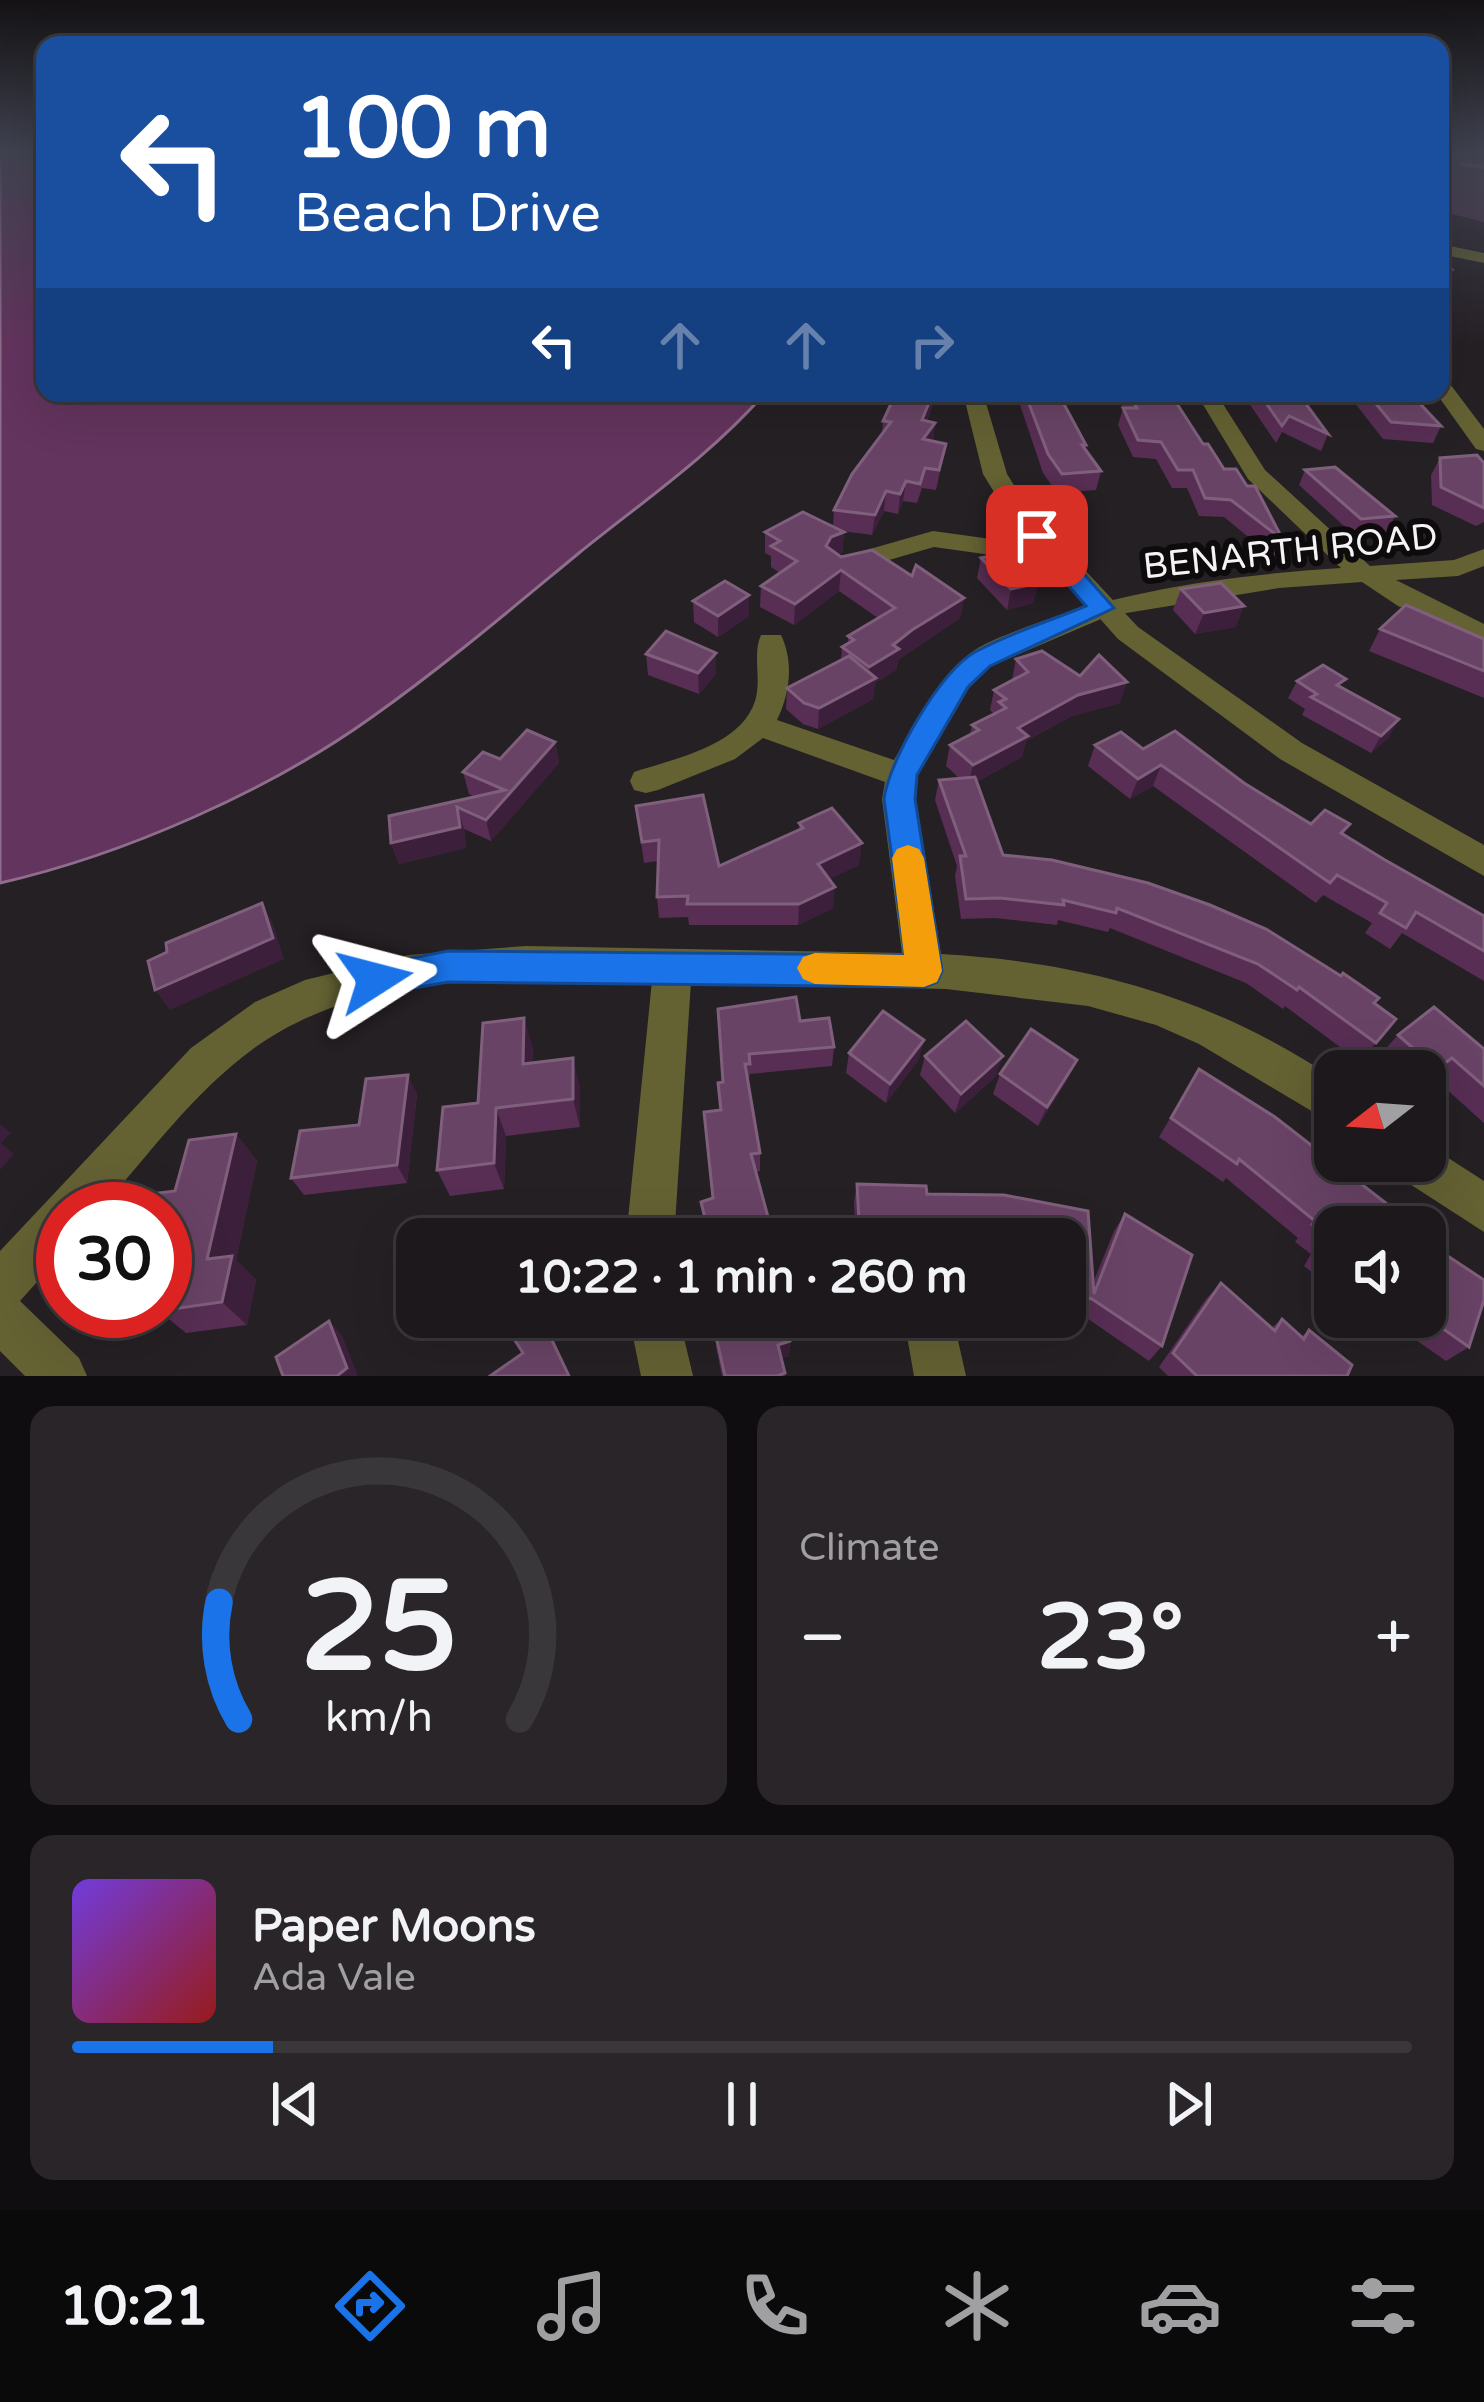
<!DOCTYPE html>
<html lang="en">
<head>
<meta charset="utf-8">
<style>
  body { margin:0; font-family:"Varela Round",sans-serif; background:#292528; color:#f1f3f6; height:100vh; display:flex; flex-direction:column; font-size:45px; white-space:nowrap }
  * { box-sizing:border-box; margin:0 }
  p { font-size:39px; color:#a0a0a3 }
  .icon { flex:none; width:66px; height:66px; fill:none; stroke:currentColor; stroke-width:2; stroke-linecap:round; stroke-linejoin:round }
  .map { position:relative; height:1376px; overflow:hidden }
  .drawer { display:flex; flex-direction:column; gap:30px; padding:30px; background:#0f0d0f; flex:1 }
  .drawer>* { flex:none }
  .guide { position:absolute; left:36px; top:36px; width:1413px; height:366px; border-radius:24px; box-shadow:0 12px 48px #0002,0 0 0 3px #3a373a; background:#1a4fa0; color:#fff; overflow:hidden }
  .needle { width:78px; rotate:253deg }
  .tools { position:absolute; left:1314px; top:1050px; display:grid; gap:24px }
  .tools a { display:grid; place-items:center; width:132px; height:132px; border-radius:24px; background:#1c181b; box-shadow:0 12px 48px #0002,0 0 0 3px #3a373a; font-size:60px }
  .speed { position:absolute; left:36px; top:1182px; display:flex; gap:24px; font-size:60px; font-weight:700; text-align:center }
  .speed>* { display:grid; place-content:center; width:156px; height:156px; border-radius:50%; background:#1c181b; box-shadow:0 12px 48px #0002,0 0 0 3px #3a373a; line-height:1 }
  .speed .limit { border:18px solid #d22; background:#fff; color:#111 }
  .pin { position:absolute; display:grid; place-items:center; width:102px; height:102px; color:#fff; margin:-51px; border-radius:24px; box-shadow:0 6px 18px #0006 }
  .me { position:absolute; width:132px; margin:-66px; rotate:81deg; stroke-linejoin:round; filter:drop-shadow(0 0 9px #0008) }
  .turn { display:flex; align-items:center; gap:42px; height:252px; padding:0 60px; font-size:54px }
  .turn .icon { width:156px; height:156px; stroke-width:2.5 }
  .turn b { display:block; font-size:84px; line-height:102px }
  .lanes { display:flex; align-items:center; height:114px; padding:0 60px; background:#0003; justify-content:center; gap:60px; direction:ltr }
  .lanes .off { opacity:.35 }
  .big { font-size:90px; font-weight:700; line-height:1.1 }
  .drawer .widget { flex:1; display:flex; flex-direction:column; justify-content:center; gap:18px; min-width:0; padding:0 42px; border-radius:24px; background:#292528 }
  .drawer .dial { align-items:center; gap:0 }
  .dial svg { height:312px; overflow:visible; fill:none; stroke:#3a373a; stroke-width:7; stroke-linecap:round; text-anchor:middle }
  .dial text { fill:#f1f3f6; stroke:none }
  .song { display:flex; align-items:center; gap:36px }
  .cover { width:144px; height:144px; border-radius:18px; background:linear-gradient(135deg,hsl(260 70% 55%),hsl(0 70% 35%)) }
  .played { height:12px; border-radius:6px; background:linear-gradient(90deg,#1a73e8 15%,#3a373a 15%) }
  .keys { display:flex; justify-content:space-around; direction:ltr }
  .heat { display:flex; justify-content:space-between; align-items:center; font-size:66px; direction:ltr }
  .drawer .tiles { flex:1; display:grid; gap:30px; grid-template-columns:1fr 1fr }
  .widget:last-child { grid-column:span 2 }
  .trip { position:absolute; left:396px; top:1218px; width:690px; height:120px; border-radius:24px; background:#1c181b; box-shadow:0 12px 48px #0002,0 0 0 3px #3a373a; font-weight:700; line-height:120px; text-align:center }
  .tabs { display:flex; height:192px; justify-content:space-around; align-items:center; background:#0b0a0b; color:#a0a0a3 }
  .tabs .icon { width:84px; height:84px }
  .tabs .selected { color:#1a73e8 }
  .tabs b { font-size:54px; color:#f1f3f6 }
  .map>svg:first-child { display:block }
  .green { fill:#52354e }
  .water { fill:#63345e; stroke:#8f6d8c; stroke-width:3 }
  .lines { fill:none; stroke-linecap:round; stroke-linejoin:round }
  .stream { stroke:#8f6d8c; stroke-width:4.5 }
  .minor { fill:#646233; fill-rule:evenodd }
  .tertiary { fill:#646233; fill-rule:evenodd }
  .wall { fill:#582e54 }
  .shaded-wall { fill:#3c1f3a }
  .building { fill:#694366; stroke:#7f5f7c; stroke-width:3 }
  .route { fill:#1a73e8; stroke:#114b97; stroke-width:3 }
  .slow { fill:#f59e0b }
  .labels { text-anchor:middle; stroke-width:12; stroke-linejoin:round; paint-order:stroke }
  .street-label { font-size:36px; fill:#f6f3f6; stroke:#0d0b0c }
</style>
</head>
<body>
<div class="map">
<svg width="1484" height="1376" viewBox="0 0 1484 1376">
  <rect width="100%" height="100%" fill="#252024"/>
  <polygon class="green" points="1440,154 1484,154 1484,222 1440,211"/>
  <path class="water" d="M0 154H45V393H765C711 455 642 502 579 553 511 609 444 666 372 717 269 791 123 855 0 883Z"/>
  <g class="lines">
    <polyline class="stream" points="1463,164 1484,167"/>
    <g class="minor">
      <polygon points="1440,378 1447,380 1484,429 1484,451 1476,449 1436,393 1440,393"/>
      <path d="M1196 393H1216L1265 470 1370 566 1454 560 1484 549V566L1458 576 1396 580 1484 624V644L1398 606 1362 582 1279 588 1108 616 991 666 969 688 918 775 916 799 941 954C1085 962 1214 998 1335 1079V1125L1199 1044 1156 1025 1088 1006 946 989 691 982 674 1239H626L652 981C521 977 364 968 253 1049 193 1093 149 1154 101 1209H63V1253L20 1301 79 1358 87 1376H25L0 1351V1251L191 1048 255 1002 305 980 408 955 526 946 902 953 882 799 885 782 763 738 735 759 658 790 646 793 634 790 630 781 634 772C673 759 741 746 755 701 762 680 752 654 761 635H781C794 662 790 693 777 720L894 760C916 725 935 680 968 655 984 642 1007 635 1026 627 1126 589 1234 575 1341 568L1248 479Z"/>
      <polygon points="933,531 1055,548 1068,556 1055,564 934,547 844,573 831,565 835,559"/>
      <polygon points="1425,1143 1484,1181 1484,1232 1399,1177 1393,1161 1425,1161"/>
      <polygon points="629,1317 679,1317 693,1376 641,1376"/>
      <polygon points="947,1317 957,1336 966,1376 914,1376 907,1336 914,1318"/>
    </g>
    <g class="tertiary">
      <polygon points="1440,244 1484,253 1484,263 1440,254"/>
      <polygon points="963,393 983,393 1007,474 1030,511 1138,627 1302,743 1484,845 1484,876 1280,759 1118,639 1008,515 983,474"/>
    </g>
  </g>
  <g class="wall">
    <polygon points="1440,259 1451,269 1444,285 1440,285"/>
    <polygon points="1016,393 1068,393 1065,402 1062,402 1086,445 1085,449 1101,471 1096,490 1057,493 1043,473"/>
    <polygon points="1115,393 1170,393 1203,444 1283,540 1275,559 1224,517 1199,516 1187,488 1172,488 1156,459 1133,457 1118,425 1123,408"/>
    <polygon points="1242,393 1298,393 1328,434 1321,451 1282,432 1276,443"/>
    <polygon points="1347,393 1410,393 1441,426 1433,443 1383,439"/>
    <polygon points="935,399 927,421 935,423 933,441 946,444 936,490 922,488 917,503 903,501 898,514 884,511 872,535 842,531 844,532 842,553 837,554 841,557 912,576 964,598 960,618 898,660 896,670 875,683 873,699 818,729 803,724 786,709 787,688 841,660 842,647 848,644 848,636 878,618 839,591 794,625 760,607 761,586 780,573 771,567 771,556 765,553 765,532 833,527 834,510 882,434 883,421"/>
    <polygon points="1440,458 1484,463 1484,522 1476,526 1432,505 1431,475"/>
    <polygon points="1305,470 1395,516 1387,532 1354,535 1299,485"/>
    <polygon points="981,558 1038,583 1033,603 1007,610 977,578"/>
    <polygon points="1181,589 1244,606 1235,627 1195,634 1173,610"/>
    <polygon points="693,601 749,616 718,637 694,622"/>
    <polygon points="1380,629 1484,639 1484,698 1369,651"/>
    <polygon points="646,654 716,674 699,694 648,675"/>
    <polygon points="1016,659 1120,703 1072,716 1026,741 1022,757 976,782 1003,855 1375,1003 1396,1019 1360,1062 1285,1006 1283,1009 1246,983 1110,928 1108,932 1058,920 1057,925 995,918 961,919 955,876 957,866 935,800 939,780 959,778 946,766 950,745 970,735 972,725 994,714 990,710 994,690 1012,680"/>
    <polygon points="1297,681 1341,687 1389,737 1371,753 1302,715 1305,709 1288,698"/>
    <polygon points="555,742 559,763 491,841 464,829 466,848 399,864 391,843 476,797 469,794 463,772"/>
    <polygon points="1095,745 1143,749 1244,783 1311,824 1350,824 1343,835 1484,916 1484,981 1402,933 1390,949 1365,933 1372,923 1323,895 1316,903 1153,786 1130,799 1088,766"/>
    <polygon points="636,806 719,866 799,830 799,823 859,865 829,879 833,908 798,925 689,925 688,917 659,918 657,897 658,861 644,863"/>
    <polygon points="718,1009 800,1021 834,1047 832,1066 750,1074 748,1083 760,1153 760,1171 756,1172 774,1239 707,1239 701,1202 712,1198 704,1112 719,1110 718,1083 722,1082"/>
    <polygon points="1398,1035 1484,1049 1484,1123 1433,1077 1425,1083 1425,1071 1399,1071 1381,1054"/>
    <polygon points="533,1048 532,1063 580,1087 580,1127 506,1136 504,1189 450,1196 437,1170 478,1103"/>
    <polygon points="849,1053 919,1059 886,1103 846,1073"/>
    <polygon points="925,1056 996,1076 955,1113 920,1075"/>
    <polygon points="1199,1069 1335,1227 1335,1290 1304,1266 1311,1254 1295,1242 1298,1238 1226,1178 1223,1182 1159,1137"/>
    <polygon points="1000,1074 1068,1079 1038,1126 993,1094"/>
    <polygon points="417,1094 407,1183 304,1195 291,1178 359,1125"/>
    <polygon points="236,1134 257,1161 236,1260 256,1280 247,1325 186,1333 159,1311 165,1311 165,1285 169,1268 165,1268 165,1209 175,1191"/>
    <polygon points="857,1184 926,1186 927,1194 1004,1195 1088,1211 1093,1283 1114,1231 1125,1214 1192,1255 1162,1346 1149,1361 1081,1314 1065,1311 1065,1239 856,1239 854,1202"/>
    <polygon points="1221,1283 1271,1328 1282,1319 1302,1336 1309,1330 1347,1376 1168,1376 1159,1367 1206,1299"/>
    <polygon points="725,1317 784,1317 790,1341 789,1356 781,1358 785,1376 722,1376 716,1347 715,1332 727,1329"/>
    <polygon points="1383,1317 1425,1317 1469,1347 1446,1361"/>
  </g>
  <g class="shaded-wall">
    <polygon points="933,393 936,393 935,399 920,439 922,420"/>
    <polygon points="935,423 933,442 923,439"/>
    <polygon points="906,481 903,501 898,514 900,494"/>
    <polygon points="886,491 884,511 872,535 875,515"/>
    <polygon points="844,532 842,553 829,557 826,546 831,537"/>
    <polygon points="841,570 839,591 794,625 795,604"/>
    <polygon points="1038,583 1033,603 1007,610 1011,589"/>
    <polygon points="749,595 749,616 718,637 718,616"/>
    <polygon points="964,598 960,618 898,660 896,670 875,683 873,699 818,729 819,708 868,682 869,667 893,645 912,630"/>
    <polygon points="1244,606 1235,627 1195,634 1204,613"/>
    <polygon points="716,653 716,674 699,694 698,673"/>
    <polygon points="1127,682 1120,703 1072,716 1026,741 1022,757 968,786 973,765 1018,728 1078,695"/>
    <polygon points="1399,719 1389,737 1371,753 1381,736"/>
    <polygon points="555,742 559,763 491,841 486,820"/>
    <polygon points="1161,765 1153,786 1130,799 1138,779"/>
    <polygon points="457,807 464,829 466,848 399,864 391,843"/>
    <polygon points="862,843 859,865 816,886 818,864"/>
    <polygon points="835,887 833,908 798,925 799,904"/>
    <polygon points="262,903 273,924 284,959 170,1010 155,990"/>
    <polygon points="524,1018 533,1048 531,1093 523,1064"/>
    <polygon points="924,1040 919,1059 886,1103 890,1084"/>
    <polygon points="1003,1056 996,1076 955,1113 961,1094"/>
    <polygon points="573,1058 580,1087 580,1127 573,1099"/>
    <polygon points="1077,1060 1068,1079 1038,1126 1047,1107"/>
    <polygon points="408,1075 417,1094 407,1183 397,1165"/>
    <polygon points="496,1108 506,1136 504,1189 494,1163"/>
    <polygon points="0,1124 11,1133 1,1143 14,1154 0,1170"/>
    <polygon points="236,1134 257,1161 236,1260 256,1280 247,1325 222,1302 207,1259"/>
    <polygon points="541,1317 562,1317 547,1331"/>
    <polygon points="329,1321 342,1335 358,1376 337,1376"/>
    <polygon points="790,1341 789,1356 777,1359 778,1345"/>
  </g>
  <g class="building">
    <polygon points="1440,259 1451,269 1440,269"/>
    <polygon points="896,393 933,393 922,420 935,423 923,439 946,444 939,470 925,468 920,484 906,481 900,494 886,491 875,515 834,510 852,474 891,422 883,421"/>
    <polygon points="1025,393 1058,393 1086,445 1082,445 1101,471 1062,474 1048,454"/>
    <polygon points="1128,393 1170,393 1203,444 1208,444 1224,469 1236,469 1247,486 1255,486 1283,540 1231,500 1205,498 1193,470 1178,470 1161,442 1138,440 1123,408 1137,408"/>
    <polygon points="1259,393 1298,393 1328,434 1289,416 1282,426"/>
    <polygon points="1367,393 1410,393 1441,426 1391,422"/>
    <polygon points="1477,455 1484,463 1484,508 1441,487 1440,458"/>
    <polygon points="1335,467 1395,516 1361,519 1305,470"/>
    <polygon points="803,512 844,532 831,537 826,546 841,557 872,550 912,576 916,565 964,598 912,630 893,645 899,649 869,667 842,647 854,640 848,636 895,608 841,570 795,604 761,586 797,561 771,546 780,541 765,532"/>
    <polygon points="1009,552 1038,583 1011,589 981,558"/>
    <polygon points="725,581 749,595 718,616 693,601"/>
    <polygon points="1221,583 1244,606 1204,613 1181,589"/>
    <polygon points="1406,605 1484,639 1484,671 1380,629"/>
    <polygon points="666,631 716,653 698,673 646,654"/>
    <polygon points="1042,651 1080,676 1099,655 1127,682 1078,695 1018,728 1028,736 973,765 950,745 979,730 972,725 1006,708 999,702 1006,699 994,690 1028,672 1016,659"/>
    <polygon points="849,656 876,678 819,708 804,703 787,688"/>
    <polygon points="1323,665 1346,679 1337,685 1399,719 1381,736 1311,697 1317,694 1297,681"/>
    <polygon points="527,730 555,742 486,820 457,807 460,827 391,843 389,816 505,790 463,772 483,752 500,759"/>
    <polygon points="1175,731 1244,783 1311,824 1325,810 1350,824 1341,833 1385,860 1484,916 1484,951 1416,912 1406,928 1380,913 1387,903 1337,875 1330,883 1161,765 1138,779 1095,745 1121,732 1143,749"/>
    <polygon points="975,777 1003,855 1052,860 1148,883 1210,905 1266,929 1341,976 1343,973 1379,998 1374,1003 1396,1019 1376,1043 1299,987 1297,990 1258,964 1117,908 1116,913 1063,900 1064,905 1000,898 966,899 960,856 966,856 939,780"/>
    <polygon points="703,795 719,866 803,828 799,823 832,808 862,843 818,864 835,887 799,904 687,904 688,896 657,897 659,840 642,842 636,806"/>
    <polygon points="262,903 273,938 155,990 148,961 167,952 166,943"/>
    <polygon points="796,997 800,1021 829,1018 834,1047 749,1054 750,1064 745,1064 760,1153 751,1154 774,1239 710,1239 701,1202 713,1198 704,1112 721,1110 718,1083 723,1082 718,1009"/>
    <polygon points="1434,1007 1484,1049 1484,1086 1452,1058 1437,1069 1398,1035"/>
    <polygon points="883,1011 924,1040 890,1084 849,1053"/>
    <polygon points="524,1018 523,1064 573,1058 573,1099 496,1108 494,1163 437,1170 443,1107 478,1103 483,1023"/>
    <polygon points="966,1021 1003,1056 961,1094 925,1056"/>
    <polygon points="1031,1029 1077,1060 1047,1107 1000,1074"/>
    <polygon points="1199,1069 1275,1117 1405,1218 1401,1225 1404,1227 1335,1227 1335,1260 1322,1249 1329,1238 1312,1225 1315,1221 1239,1159 1237,1164 1171,1118"/>
    <polygon points="408,1075 397,1165 291,1178 300,1131 359,1125 366,1079"/>
    <polygon points="236,1134 207,1259 232,1256 222,1302 165,1310 165,1285 177,1239 165,1240 165,1209 107,1209 110,1199 175,1191 189,1140"/>
    <polygon points="857,1184 926,1186 927,1194 1004,1195 1088,1211 1094,1294 1125,1214 1192,1255 1162,1346 1092,1299 1065,1294 1065,1239 958,1239 956,1227 910,1227 911,1239 860,1239"/>
    <polygon points="520,1229 527,1239 507,1239"/>
    <polygon points="1425,1241 1484,1280 1484,1300 1469,1347 1425,1316"/>
    <polygon points="1221,1283 1275,1331 1282,1319 1304,1339 1309,1330 1352,1365 1347,1376 1197,1376 1173,1353"/>
    <polygon points="500,1317 541,1317 569,1376 490,1376 523,1353"/>
    <polygon points="728,1317 784,1317 790,1341 778,1345 785,1373 777,1376 725,1376 715,1332 730,1328"/>
    <polygon points="329,1321 347,1368 337,1376 283,1376 276,1357"/>
  </g>
  <linearGradient id="sky" x2="0" y2="1"><stop stop-color="#141214"/><stop offset="0.44" stop-color="#404250"/><stop offset="1" stop-color="#404250" stop-opacity="0"/></linearGradient>
  <rect width="1484" height="347" fill="url(#sky)"/>
  <path class="route" d="M1037 529 1046 531 1114 608 990 666 968 687 917 775 915 799 942 971 937 982 924 987 448 982 375 995 362 990 357 979 362 968 448 951 905 955 884 799C889 761 940 671 975 652 1009 633 1050 621 1086 606L1026 536Z"/>
  <polygon class="slow" points="908,845 919,849 924,858 942,971 937,982 924,987 815,984 803,979 797,968 803,957 815,953 904,955 892,858 897,849"/>
  <g class="labels">
    <g class="street-label">
      <text transform="translate(1290 550) rotate(-6)" y="13">BENARTH ROAD</text>
    </g>
  </g>
</svg>
<div class="tools">
<a><svg class="needle" viewBox="-14 -14 28 28"><path d="M0-13l5 13h-10z" fill="#e53935"/><path d="M0 13l5-13h-10z" fill="#a0a0a3"/></svg></a>
<a><svg class="icon" aria-label="sound" viewBox="0 0 24 24"><path d="M4 9h4l5-4v14l-5-4H4zM17 9q2 3 0 6"/></svg></a>
</div>
<div class="speed"><div class="limit">30</div></div>
<div class="pin" style="left:1037px;top:536px;background:#d93025"><svg class="icon" aria-label="arrive" viewBox="0 0 24 24"><path d="M6 21V4h12l-3 4 3 4H6"/></svg></div>
<svg class="me" style="left:375px;top:979px" viewBox="-20 -20 40 40"><path d="M0-17L14 15 0 8-14 15z" fill="#1a73e8" stroke="#fff" stroke-width="4"/></svg>
<div class="trip">10:22 · 1 min · 260 m</div>
<div class="guide">
<div class="turn"><svg class="icon" aria-label="left" viewBox="0 0 24 24"><path d="M17 20v-9H6M10 6l-5 5 5 5"/></svg><div><b>100 m</b>Beach Drive</div></div>
<div class="lanes"><svg class="icon" aria-label="left" viewBox="0 0 24 24"><path d="M17 20v-9H6M10 6l-5 5 5 5"/></svg><svg class="icon off" aria-label="ahead" viewBox="0 0 24 24"><path d="M12 20V5M6 11l6-6 6 6"/></svg><svg class="icon off" aria-label="ahead" viewBox="0 0 24 24"><path d="M12 20V5M6 11l6-6 6 6"/></svg><svg class="icon off" aria-label="right" viewBox="0 0 24 24"><path d="M7 20v-9h11M14 6l5 5-5 5"/></svg></div>
</div>
</div>
<section class="drawer">
<div class="tiles">
<div class="widget dial"><svg viewBox="0 0 100 80">
<path d="M14 69A42 42 0 1 1 86 69"/>
<path d="M14 69A42 42 0 0 1 9 39" stroke="#1a73e8"/>
<text x="50" y="56" font-size="32" font-weight="700">25</text>
<text x="50" y="72" font-size="11">km/h</text>
</svg></div>
<div class="widget"><p>Climate</p>
<div class="heat"><a>−</a><b class="big">23°</b><a>+</a></div>
</div>
<div class="widget">
<div class="song"><i class="cover"></i><div><b>Paper Moons</b><p>Ada Vale</p></div></div>
<div class="played"></div>
<div class="keys"><svg class="icon" aria-label="previous" viewBox="0 0 24 24"><path d="M18 5L8 12l10 7zM5 5v14"/></svg><svg class="icon" aria-label="pause" viewBox="0 0 24 24"><path d="M8 5v14M16 5v14"/></svg><svg class="icon" aria-label="next" viewBox="0 0 24 24"><path d="M6 5l10 7-10 7zM19 5v14"/></svg></div>
</div>
</div>
</section>
<nav class="tabs">
<b>10:21</b>
<svg class="icon selected" aria-label="directions" viewBox="0 0 24 24"><path d="M12 3l9 9-9 9-9-9zM9 14v-3h6M13 9l2 2-2 2"/></svg>
<svg class="icon" aria-label="music" viewBox="0 0 24 24"><path d="M9 18V5l10-2v13"/><circle cx="6" cy="18" r="3"/><circle cx="16" cy="16" r="3"/></svg>
<svg class="icon" aria-label="phone" viewBox="0 0 24 24"><path d="M5 4h4l2 5-3 2q2 4 5 5l2-3 5 2v4C11 20 4 13 5 4z"/></svg>
<svg class="icon" aria-label="climate" viewBox="0 0 24 24"><path d="M12 3v18M4 7l16 10M4 17L20 7"/></svg>
<svg class="icon" aria-label="car" viewBox="0 0 24 24"><path d="M5 17H2v-5l4-1 3-4h7l3 4 3 1v5h-3M9 17h6M6 11h13"/><circle cx="7" cy="17" r="2"/><circle cx="17" cy="17" r="2"/></svg>
<svg class="icon" aria-label="filters" viewBox="0 0 24 24"><path d="M4 7h16M4 17h16"/><circle cx="9" cy="7" r="2"/><circle cx="15" cy="17" r="2"/></svg>
</nav>
</body>
</html>
